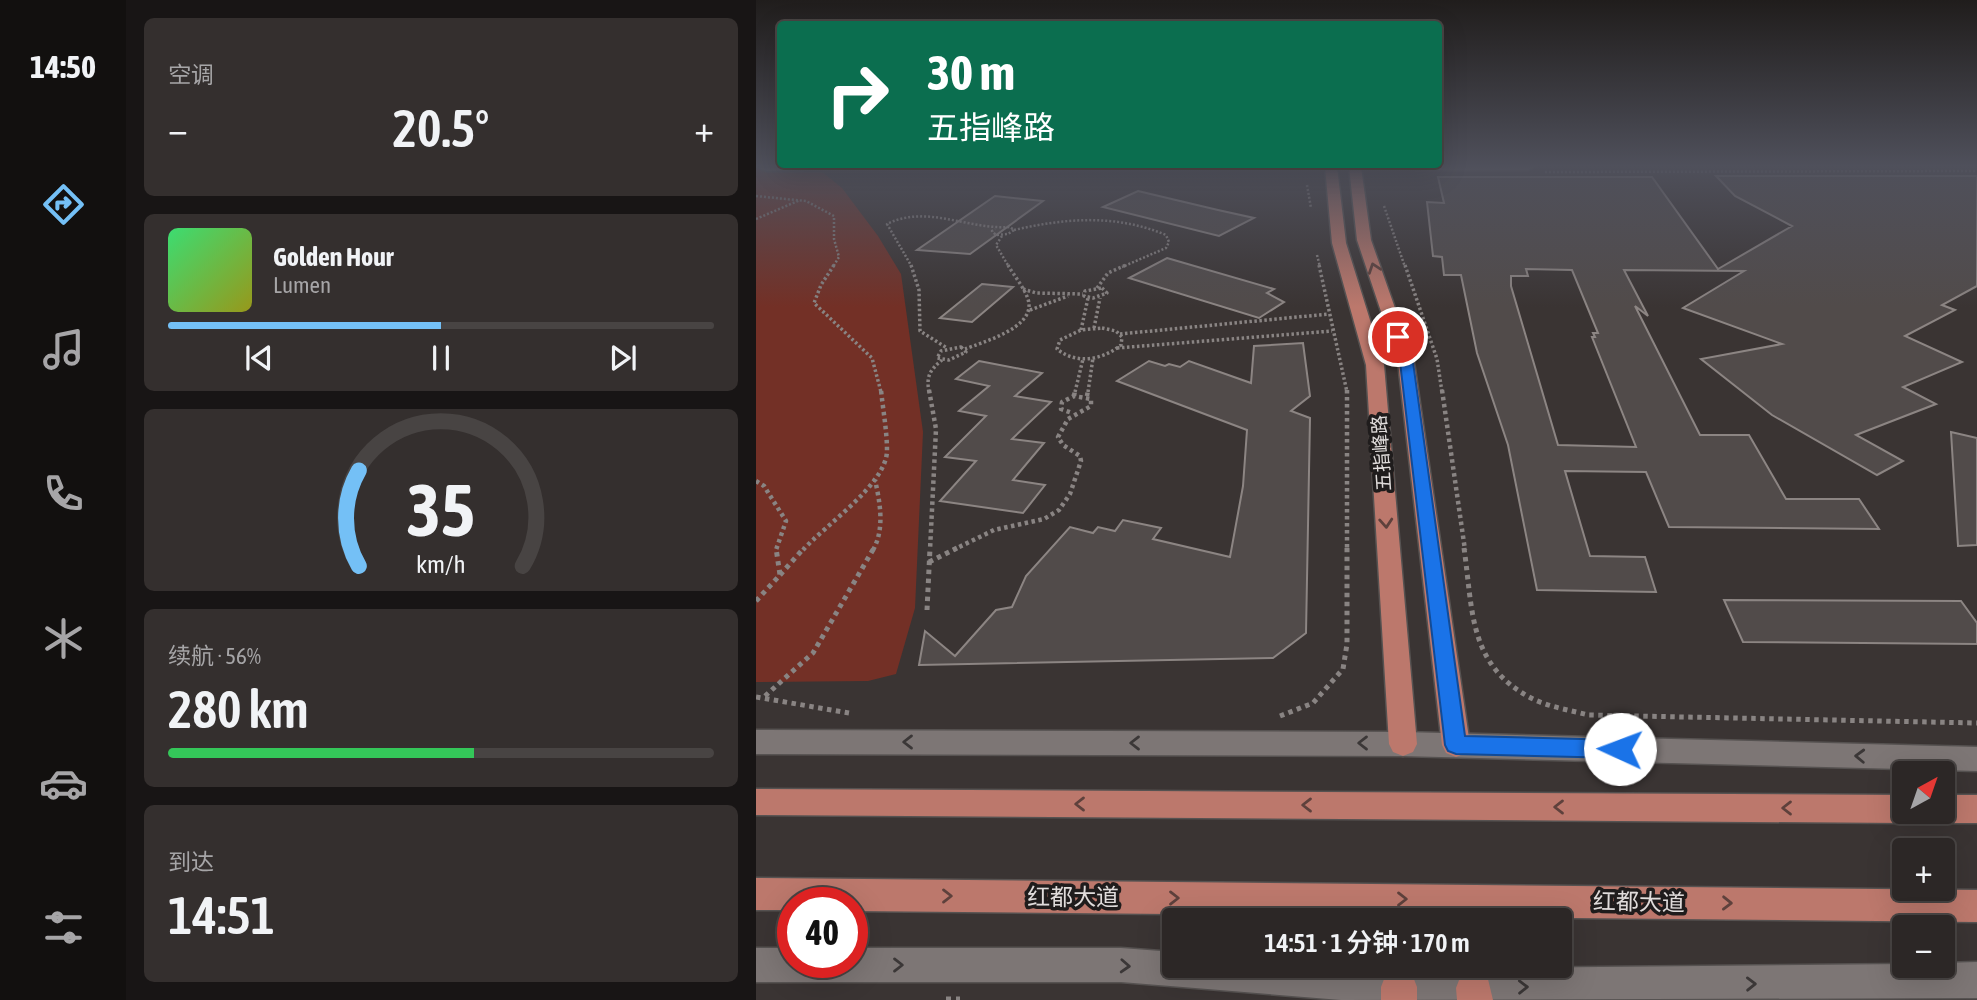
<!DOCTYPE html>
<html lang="zh">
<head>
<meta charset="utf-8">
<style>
  body { margin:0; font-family:"Asap Condensed","Noto Sans SC",sans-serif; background:#342f2e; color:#f1f3f6; height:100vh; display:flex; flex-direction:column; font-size:26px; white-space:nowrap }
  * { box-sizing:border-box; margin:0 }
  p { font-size:23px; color:#a6a5a7 }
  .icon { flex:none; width:38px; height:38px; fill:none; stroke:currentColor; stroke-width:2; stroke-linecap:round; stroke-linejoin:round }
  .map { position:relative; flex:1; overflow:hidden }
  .side { display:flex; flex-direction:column; gap:18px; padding:18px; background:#181515; width:630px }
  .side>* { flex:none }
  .hud { position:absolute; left:21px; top:21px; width:665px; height:147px; border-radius:7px; box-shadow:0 7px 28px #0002,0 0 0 2px #484443; background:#0b6e4f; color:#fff; overflow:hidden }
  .needle { width:46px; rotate:40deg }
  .buttons { position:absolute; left:1136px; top:761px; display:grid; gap:14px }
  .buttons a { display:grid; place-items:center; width:63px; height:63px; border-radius:7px; background:#2c2726; box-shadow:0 7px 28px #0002,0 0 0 2px #484443; font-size:35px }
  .speed { position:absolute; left:21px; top:887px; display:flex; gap:14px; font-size:35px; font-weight:700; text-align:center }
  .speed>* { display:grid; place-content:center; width:91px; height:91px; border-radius:50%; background:#2c2726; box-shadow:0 7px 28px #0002,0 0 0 2px #484443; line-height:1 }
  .speed .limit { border:10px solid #d22; background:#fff; color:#111 }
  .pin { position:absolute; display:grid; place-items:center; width:60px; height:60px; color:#fff; margin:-30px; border:4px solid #fff; border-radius:50%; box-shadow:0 2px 7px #0007 }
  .me { position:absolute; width:77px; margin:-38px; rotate:272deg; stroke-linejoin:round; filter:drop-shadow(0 0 5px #0008) }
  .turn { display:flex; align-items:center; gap:24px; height:147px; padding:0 35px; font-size:32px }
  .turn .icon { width:91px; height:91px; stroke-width:2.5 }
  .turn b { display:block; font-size:49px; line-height:60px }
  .big { font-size:52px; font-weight:600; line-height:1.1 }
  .side .widget { flex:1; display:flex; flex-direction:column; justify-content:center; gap:10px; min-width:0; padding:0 24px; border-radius:10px; background:#342f2e }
  .side .dial { align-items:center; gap:0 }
  .dial svg { height:182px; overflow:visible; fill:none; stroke:#484443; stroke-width:7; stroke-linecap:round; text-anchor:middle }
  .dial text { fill:#f1f3f6; stroke:none }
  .song { display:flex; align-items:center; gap:21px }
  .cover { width:84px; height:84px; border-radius:10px; background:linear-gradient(135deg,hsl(140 70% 55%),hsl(60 70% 35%)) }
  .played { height:7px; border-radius:4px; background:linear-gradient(90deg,#74c0f6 50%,#484443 50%) }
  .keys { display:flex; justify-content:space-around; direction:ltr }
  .heat { display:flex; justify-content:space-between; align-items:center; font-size:38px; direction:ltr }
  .charge { height:10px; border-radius:5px; background:linear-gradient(90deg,#34c759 56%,#484443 0) }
  .trip { position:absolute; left:406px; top:908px; width:410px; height:70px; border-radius:7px; background:#2c2726; box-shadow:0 7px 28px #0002,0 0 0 2px #484443; font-weight:600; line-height:70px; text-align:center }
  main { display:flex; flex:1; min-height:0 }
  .tabs { display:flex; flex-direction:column; width:126px; justify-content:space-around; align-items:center; background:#12100f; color:#a6a5a7 }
  .tabs .icon { width:49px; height:49px }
  .tabs .selected { color:#74c0f6 }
  .tabs b { font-size:32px; color:#f1f3f6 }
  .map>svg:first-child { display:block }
  .green { fill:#733026 }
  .building { fill:#514b4a; stroke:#8c8583; stroke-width:2; fill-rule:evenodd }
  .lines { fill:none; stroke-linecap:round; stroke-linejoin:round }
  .minor-casing { stroke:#565251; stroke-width:3 }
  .major-casing { stroke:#565251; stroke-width:3 }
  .path-far4 { stroke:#898483; stroke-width:2.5; stroke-dasharray:2 2; stroke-linecap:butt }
  .path-far3 { stroke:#898483; stroke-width:3.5; stroke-dasharray:2.5 2.5; stroke-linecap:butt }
  .path-far2 { stroke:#898483; stroke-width:4.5; stroke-dasharray:3.5 3.5; stroke-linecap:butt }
  .path-far1 { stroke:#898483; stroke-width:5; stroke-dasharray:4.5 4.5; stroke-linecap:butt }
  .path { stroke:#898483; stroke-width:7; stroke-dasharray:5 5; stroke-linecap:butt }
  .minor { fill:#7d7675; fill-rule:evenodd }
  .major { fill:#bc786c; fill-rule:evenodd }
  .oneway { stroke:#5e413c }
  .oneway2 { stroke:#3b3737 }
  .route { fill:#1a73e8; stroke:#114b97; stroke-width:2 }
  .labels { text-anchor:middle; stroke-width:7; stroke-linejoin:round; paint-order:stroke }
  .street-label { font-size:19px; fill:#e0dcdb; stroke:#1f1c1c }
  .near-street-label { font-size:23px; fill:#e0dcdb; stroke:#1f1c1c }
</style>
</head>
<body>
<main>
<nav class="tabs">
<b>14:50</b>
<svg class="icon selected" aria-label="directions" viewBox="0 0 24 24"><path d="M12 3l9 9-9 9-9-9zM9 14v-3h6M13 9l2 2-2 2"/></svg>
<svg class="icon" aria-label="music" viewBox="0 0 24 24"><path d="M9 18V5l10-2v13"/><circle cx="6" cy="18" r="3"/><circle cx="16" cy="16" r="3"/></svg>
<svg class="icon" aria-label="phone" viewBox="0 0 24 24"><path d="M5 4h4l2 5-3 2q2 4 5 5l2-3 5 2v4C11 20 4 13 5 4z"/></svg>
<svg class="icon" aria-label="climate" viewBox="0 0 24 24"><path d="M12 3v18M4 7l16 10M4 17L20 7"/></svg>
<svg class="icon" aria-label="car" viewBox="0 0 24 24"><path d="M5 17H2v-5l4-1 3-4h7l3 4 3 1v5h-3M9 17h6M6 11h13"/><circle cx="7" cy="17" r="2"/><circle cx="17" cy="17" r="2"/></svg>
<svg class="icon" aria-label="filters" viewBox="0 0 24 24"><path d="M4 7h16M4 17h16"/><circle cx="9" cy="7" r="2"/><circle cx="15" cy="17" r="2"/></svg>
</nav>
<section class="side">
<div class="widget"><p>空调</p>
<div class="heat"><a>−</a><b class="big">20.5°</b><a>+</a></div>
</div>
<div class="widget">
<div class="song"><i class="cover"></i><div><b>Golden Hour</b><p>Lumen</p></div></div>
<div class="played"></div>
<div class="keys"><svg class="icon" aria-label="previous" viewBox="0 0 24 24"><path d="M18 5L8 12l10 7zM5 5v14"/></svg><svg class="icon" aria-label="pause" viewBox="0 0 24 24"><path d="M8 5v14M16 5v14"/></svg><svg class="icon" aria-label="next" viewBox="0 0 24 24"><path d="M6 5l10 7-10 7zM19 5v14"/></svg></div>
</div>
<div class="widget dial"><svg viewBox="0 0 100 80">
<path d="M14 69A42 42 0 1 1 86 69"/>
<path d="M14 69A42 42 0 0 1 14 27" stroke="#74c0f6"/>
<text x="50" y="56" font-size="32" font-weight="700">35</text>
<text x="50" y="72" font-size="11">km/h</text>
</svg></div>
<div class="widget"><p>续航 · 56%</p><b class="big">280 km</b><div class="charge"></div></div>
<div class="widget"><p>到达</p><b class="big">14:51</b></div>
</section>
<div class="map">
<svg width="1221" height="1000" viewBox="0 0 1221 1000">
  <rect width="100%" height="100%" fill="#3a3433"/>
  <polygon class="green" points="0,167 60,167 86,188 122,236 145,274 167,432 159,608 140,674 112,681 0,682"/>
  <g class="building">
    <path d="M960 176H1221V286L1186 305 1199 310 1149 336 1206 362 1147 387 1180 404 1100 435 1147 461 1121 475 1016 415 945 359 1026 344 927 308 988 271 868 270 892 316 879 306 944 435H993L1030 499H1103L1123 529 913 527 890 472 809 471 834 556 889 557 900 592 781 590 752 445 721 353 705 275H688L686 257 677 256 671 202 688 203 682 177H896L962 269 1036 226 979 196ZM770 269 816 270 842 333H837L839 337H836L880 447 802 445 755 286V276H772Z"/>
    <polygon points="382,191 462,210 498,218 463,236 347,207"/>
    <polygon points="239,196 287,201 214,254 161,250"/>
    <polygon points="411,258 518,289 511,293 528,302 503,318 373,278"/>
    <polygon points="226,284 257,287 216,322 184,318"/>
    <polygon points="547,343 554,396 535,411 554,418 550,633 517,658 163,665 169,631 199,656 240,610 256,607 270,576 314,527 337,533 342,527 359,531 367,520 405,528 397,539 474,557 487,486 491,430 361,381 393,361 409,366 413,364 424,367 433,361 495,383 498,346"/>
    <polygon points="223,361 286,373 259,396 295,402 256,439 288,443 257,480 289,485 267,513 184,501 220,461 189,457 230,416 203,411 233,386 200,379"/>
    <polygon points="1195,432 1221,438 1221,545 1202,546"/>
    <polygon points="968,600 1205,601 1221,623 1221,644 987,642"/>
  </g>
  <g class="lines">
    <g class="minor-casing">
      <g id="minor">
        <polygon points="778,167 772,170 10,171 4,168"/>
        <polygon points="0,730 647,732 1221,747 1221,771 647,756 0,754"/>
        <polygon points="0,948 37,948 37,962 96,962 96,948 365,948 418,952 418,966 601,966 643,969 1148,964 1148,966 1186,966 1186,963 1221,962 1221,998 585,1000 365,982 0,982"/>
      </g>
    </g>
    <g class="major-casing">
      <g id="major">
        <polygon points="569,167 581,167 590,243 628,365 661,744 657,752 647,756 637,752 633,744 610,365 576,243"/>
        <polygon points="593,167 605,167 615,240 658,362 714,745 710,753 700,757 690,753 686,745 642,362 601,240"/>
        <polygon points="0,789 1148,795 1148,812 1162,812 1159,819 1148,823 0,815"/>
        <polygon points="1186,795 1221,795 1221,823 1186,823 1175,819 1172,812 1186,812"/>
        <polygon points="0,878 1221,890 1221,922 96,911 96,903 37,903 37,910 0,910"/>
        <polygon points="643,969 656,974 661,987 661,1000 625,1000 625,987 630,974"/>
        <polygon points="718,970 731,975 737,1000 701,1000 700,988 705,975"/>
      </g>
    </g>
    <g class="path-far4">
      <polyline points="789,172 1221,171"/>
      <polyline points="551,185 555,208"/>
      <polyline points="0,196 50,201 78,216 78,239 83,257 77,267"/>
      <polyline points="628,206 649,267"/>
      <polyline points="0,219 44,200"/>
      <path d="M258 230C310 218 360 214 410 235L413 242 410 248 366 267"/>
      <polyline points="246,236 240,245 253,267"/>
      <polyline points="561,255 564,267"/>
      <path d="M156 267 131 224C171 204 212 230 254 227L258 230 252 234 240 235 236 231 239 229"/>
    </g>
    <g class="path-far3">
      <polyline points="78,265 65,285 58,303 116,358 125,392"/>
      <polyline points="155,265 163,290 164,331 191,348"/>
      <polyline points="563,265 591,392"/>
      <polyline points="649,265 681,359 686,392"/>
      <polyline points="341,288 352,273 370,265"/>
      <polygon points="346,288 351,293 337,298 328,296 329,291"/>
      <polyline points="267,289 280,293 327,294"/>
      <polyline points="274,310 312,296"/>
      <polyline points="338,328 344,298"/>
      <path d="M346 328 360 331 366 337 365 345C346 360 321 365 301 349L304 340 325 330Z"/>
      <polyline points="325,330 332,298"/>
      <polyline points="364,334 573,314"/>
      <polygon points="205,347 210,352 193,360 181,358 185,351"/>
      <polyline points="361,348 576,331"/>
      <path d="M209 349C227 342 275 329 273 304 272 292 258 276 252 265"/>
      <path d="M173 392C170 376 174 370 186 360"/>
      <polyline points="319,392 327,359"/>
      <polyline points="332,392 337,358"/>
    </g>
    <g class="path-far2">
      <polyline points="173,390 180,429 174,550"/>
      <polyline points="591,390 591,550"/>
      <polyline points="686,390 709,550"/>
      <polyline points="318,396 319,390"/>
      <polyline points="331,396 332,390"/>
      <polyline points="0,481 8,486 30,521 20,550"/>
      <path d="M47 550C69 525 130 485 131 451 131 431 127 410 125 390"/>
      <path d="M117 550C129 529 124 502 119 480"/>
      <polyline points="197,550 238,530 288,519 303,510 314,494 325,461 324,456 307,445 302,437 312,419 335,406 335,399 318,396 306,402 305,409 316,413"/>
    </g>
    <g class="path-far1">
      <path d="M708 548C717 610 712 665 775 698 792 707 814 710 832 715L1221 723"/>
      <polyline points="173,562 201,548"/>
      <polyline points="24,575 48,548"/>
      <polyline points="0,601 24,575 20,548"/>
      <polyline points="171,610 174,548"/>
      <polyline points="9,696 57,653 118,548"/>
      <polyline points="0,697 93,713"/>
      <polyline points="524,716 557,703 587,669 591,644 591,548"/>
    </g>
    <polyline class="path" points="190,1000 204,1000"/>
    <use href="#minor" class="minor"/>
    <use href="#major" class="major"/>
  </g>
  <defs><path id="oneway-chevron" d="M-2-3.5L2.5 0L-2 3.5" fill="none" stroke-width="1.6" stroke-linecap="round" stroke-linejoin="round" transform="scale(1.75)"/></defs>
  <g class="oneway">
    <use href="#oneway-chevron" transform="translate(618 268) rotate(-109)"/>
    <use href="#oneway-chevron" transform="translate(630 523) rotate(86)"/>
    <use href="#oneway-chevron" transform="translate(324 804) rotate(-180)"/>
    <use href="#oneway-chevron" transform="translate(551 805) rotate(-180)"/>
    <use href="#oneway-chevron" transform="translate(803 807) rotate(-180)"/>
    <use href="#oneway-chevron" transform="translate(1031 808) rotate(-180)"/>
    <use href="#oneway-chevron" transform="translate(191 896)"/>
    <use href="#oneway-chevron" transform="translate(418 898)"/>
    <use href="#oneway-chevron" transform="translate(646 899)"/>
    <use href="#oneway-chevron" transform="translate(971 903) rotate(1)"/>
  </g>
  <g class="oneway2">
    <use href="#oneway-chevron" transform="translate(152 742) rotate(-180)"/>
    <use href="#oneway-chevron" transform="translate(379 743) rotate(-180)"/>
    <use href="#oneway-chevron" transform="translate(607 743) rotate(-180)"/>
    <use href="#oneway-chevron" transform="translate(1104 756) rotate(-178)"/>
    <use href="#oneway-chevron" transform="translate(142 965)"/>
    <use href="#oneway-chevron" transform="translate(369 966) rotate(3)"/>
    <use href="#oneway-chevron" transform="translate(995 984) rotate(-1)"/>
    <use href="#oneway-chevron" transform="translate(767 987) rotate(-1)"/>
  </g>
  <linearGradient id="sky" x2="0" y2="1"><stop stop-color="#201d1c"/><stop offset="0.54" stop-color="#4f505b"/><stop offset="1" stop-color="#4f505b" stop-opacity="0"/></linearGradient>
  <rect width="1221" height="307" fill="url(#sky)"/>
  <polygon class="route" points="642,334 648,337 657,362 709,736 864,740 872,743 875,749 872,756 864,758 700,754 692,751 689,745 644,362 636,337"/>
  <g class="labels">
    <g class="street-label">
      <text transform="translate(625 453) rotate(-94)" y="7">五指峰路</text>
    </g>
    <g class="near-street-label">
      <text x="317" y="905">红都大道</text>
      <text transform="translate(883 902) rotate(1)" y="8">红都大道</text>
    </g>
  </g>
</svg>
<div class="buttons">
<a><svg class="needle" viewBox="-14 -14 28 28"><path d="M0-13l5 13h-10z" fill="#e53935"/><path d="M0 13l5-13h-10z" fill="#a6a5a7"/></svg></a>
<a>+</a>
<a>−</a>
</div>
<div class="speed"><div class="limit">40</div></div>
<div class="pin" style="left:642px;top:337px;background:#d93025"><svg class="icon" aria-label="arrive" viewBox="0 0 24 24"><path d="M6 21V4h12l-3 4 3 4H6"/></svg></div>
<svg class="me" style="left:864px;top:749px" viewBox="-20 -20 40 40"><circle r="19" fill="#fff"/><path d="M0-13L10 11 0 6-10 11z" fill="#1a73e8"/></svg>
<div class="trip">14:51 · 1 分钟 · 170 m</div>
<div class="hud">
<div class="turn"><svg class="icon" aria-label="right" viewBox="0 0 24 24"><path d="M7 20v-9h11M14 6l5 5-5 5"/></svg><div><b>30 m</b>五指峰路</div></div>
</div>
</div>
</main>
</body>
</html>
